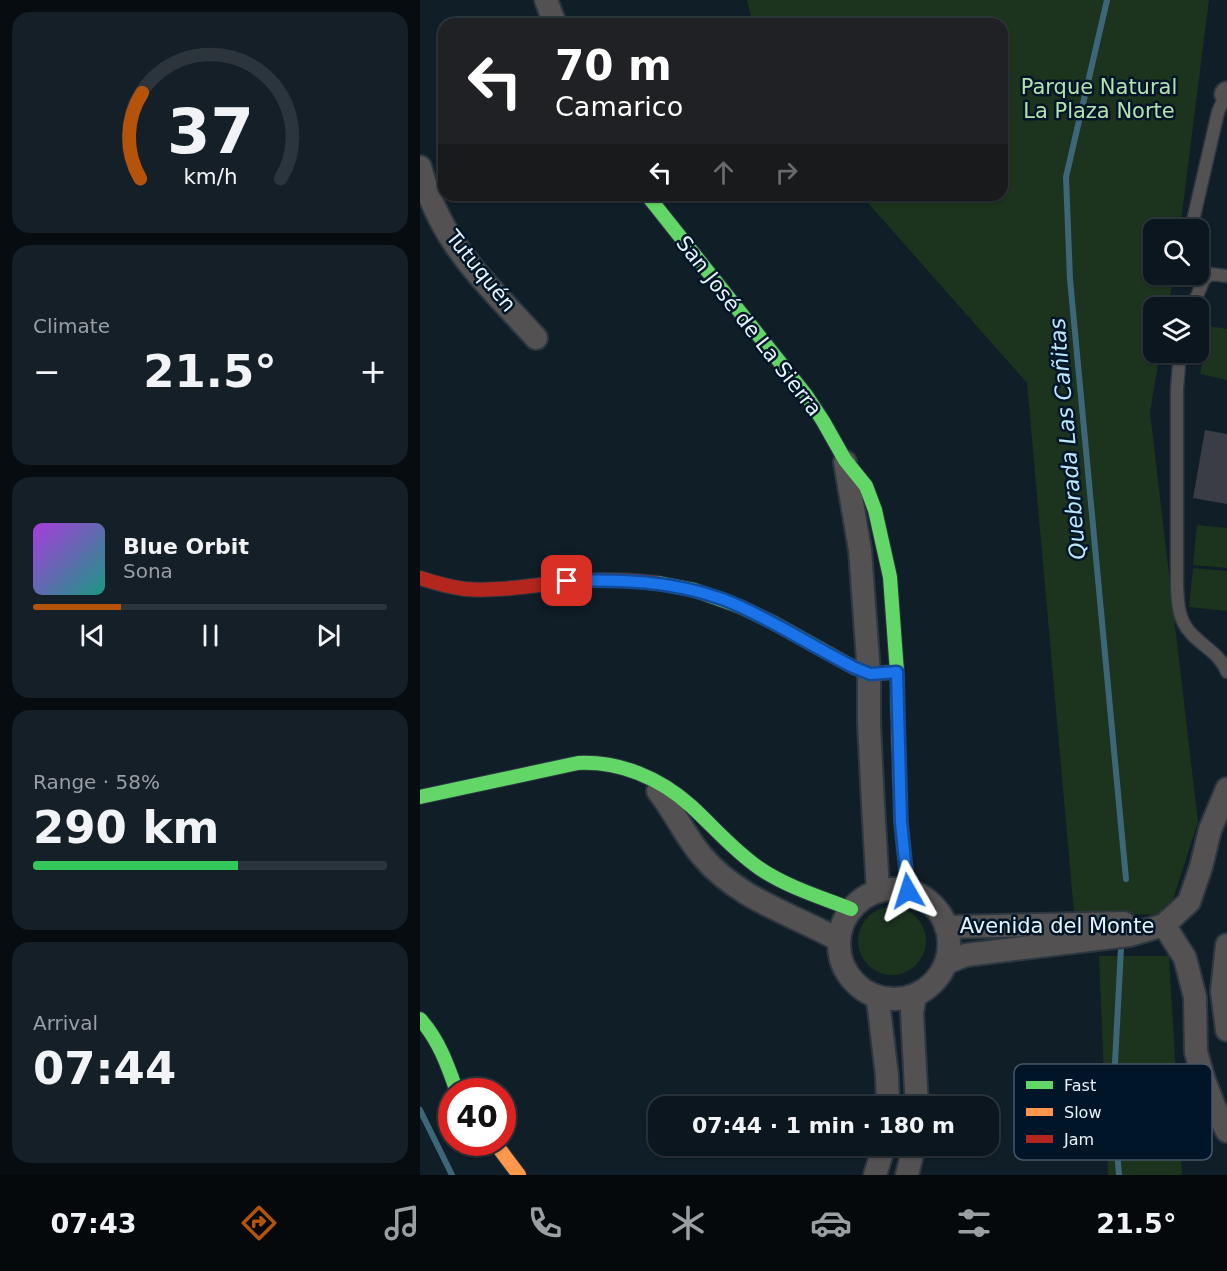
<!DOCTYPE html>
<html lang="en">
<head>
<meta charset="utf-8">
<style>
  body { margin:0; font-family:"DejaVu Sans",sans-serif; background:#151f27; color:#f1f3f6; height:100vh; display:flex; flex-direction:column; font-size:22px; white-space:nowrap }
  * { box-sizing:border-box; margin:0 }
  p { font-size:20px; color:#9a9fa4 }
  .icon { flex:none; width:33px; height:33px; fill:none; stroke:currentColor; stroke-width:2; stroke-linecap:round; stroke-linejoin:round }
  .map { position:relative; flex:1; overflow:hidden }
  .sheet { display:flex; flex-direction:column; gap:12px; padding:12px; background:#070c10; width:420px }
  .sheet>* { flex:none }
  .guide { position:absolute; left:18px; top:18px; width:570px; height:183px; border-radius:18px; box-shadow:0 2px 4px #0004,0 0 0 2px #2c353c; background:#202124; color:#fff; overflow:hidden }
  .buttons { position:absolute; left:723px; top:219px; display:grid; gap:12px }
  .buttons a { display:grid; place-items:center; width:66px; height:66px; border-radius:12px; background:#0c161e; box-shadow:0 2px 4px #0004,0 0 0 2px #2c353c; font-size:30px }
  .speed { position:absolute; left:18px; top:1078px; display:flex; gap:12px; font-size:30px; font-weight:700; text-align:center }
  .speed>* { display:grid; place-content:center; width:78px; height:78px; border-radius:50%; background:#0c161e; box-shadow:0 2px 4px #0004,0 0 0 2px #2c353c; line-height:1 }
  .speed .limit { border:9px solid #d22; background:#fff; color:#111 }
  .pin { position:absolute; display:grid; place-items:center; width:51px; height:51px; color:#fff; margin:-26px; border-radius:12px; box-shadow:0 3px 9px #0006 }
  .me { position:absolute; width:66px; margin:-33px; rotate:354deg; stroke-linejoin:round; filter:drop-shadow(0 0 4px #0008) }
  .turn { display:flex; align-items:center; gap:21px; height:126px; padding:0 18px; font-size:27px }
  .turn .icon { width:78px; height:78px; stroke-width:2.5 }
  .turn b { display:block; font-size:42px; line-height:51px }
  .lanes { display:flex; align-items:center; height:57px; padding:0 18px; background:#0003; justify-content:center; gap:30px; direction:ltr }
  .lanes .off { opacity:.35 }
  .big { font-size:45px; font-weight:800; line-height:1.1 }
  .sheet .widget { flex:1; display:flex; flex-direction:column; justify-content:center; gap:9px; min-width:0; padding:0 21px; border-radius:18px; background:#151f27 }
  .sheet .dial { align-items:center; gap:0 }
  .dial svg { height:156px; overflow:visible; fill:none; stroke:#2c353c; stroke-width:7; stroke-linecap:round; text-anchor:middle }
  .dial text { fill:#f1f3f6; stroke:none }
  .song { display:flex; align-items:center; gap:18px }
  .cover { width:72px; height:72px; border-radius:9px; background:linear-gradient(135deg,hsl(280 70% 55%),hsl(170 70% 35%)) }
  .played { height:6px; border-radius:3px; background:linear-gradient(90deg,#b45309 25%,#2c353c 25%) }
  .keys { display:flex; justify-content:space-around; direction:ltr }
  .heat { display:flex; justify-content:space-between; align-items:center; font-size:33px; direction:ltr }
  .charge { height:9px; border-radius:4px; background:linear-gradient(90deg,#34c759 58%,#2c353c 0) }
  .trip { position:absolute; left:228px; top:1096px; width:351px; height:60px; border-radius:18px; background:#0c161e; box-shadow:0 2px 4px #0004,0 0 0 2px #2c353c; font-weight:800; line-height:60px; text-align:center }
  .menu { display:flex; height:96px; justify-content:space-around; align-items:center; background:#05090c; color:#9a9fa4 }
  .menu .icon { width:42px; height:42px }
  .menu .active { color:#b45309 }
  .menu b { font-size:27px; color:#f1f3f6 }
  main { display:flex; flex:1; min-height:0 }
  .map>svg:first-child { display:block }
  .green { fill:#1c331e }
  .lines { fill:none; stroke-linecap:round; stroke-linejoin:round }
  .stream { stroke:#3d6778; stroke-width:6 }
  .building { fill:#3a3d46 }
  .lane-casing { stroke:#2c3740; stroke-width:15 }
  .street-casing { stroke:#2c3740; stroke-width:26 }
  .fast-casing { stroke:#2c3740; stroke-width:16 }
  .slow-casing { stroke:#2c3740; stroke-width:16 }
  .jam-casing { stroke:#2c3740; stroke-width:16 }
  .lane { stroke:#545152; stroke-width:12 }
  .street { stroke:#545152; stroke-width:22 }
  .fast { stroke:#63d668; stroke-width:14 }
  .slow { stroke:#ff974d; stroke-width:14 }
  .jam { stroke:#b3261e; stroke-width:14 }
  .route-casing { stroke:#114b97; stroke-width:15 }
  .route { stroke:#1a73e8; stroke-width:10 }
  .labels { text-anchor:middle; stroke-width:5; stroke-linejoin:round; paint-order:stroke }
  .park-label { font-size:21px; fill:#b2e3af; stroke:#001628 }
  .street-label { font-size:21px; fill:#e7f3fd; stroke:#001628 }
  .water-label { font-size:22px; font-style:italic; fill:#bce8fb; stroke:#001628 }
  .key { fill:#001628; stroke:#455868; stroke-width:1.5 }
  .key-label { font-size:16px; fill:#e7f3fd }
</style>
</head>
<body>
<main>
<section class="sheet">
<div class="widget dial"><svg viewBox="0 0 100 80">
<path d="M14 69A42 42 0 1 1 86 69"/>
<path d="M14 69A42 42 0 0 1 15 25" stroke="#b45309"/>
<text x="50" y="56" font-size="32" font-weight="700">37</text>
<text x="50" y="72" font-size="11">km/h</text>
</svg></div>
<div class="widget"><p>Climate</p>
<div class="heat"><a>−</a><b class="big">21.5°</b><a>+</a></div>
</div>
<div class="widget">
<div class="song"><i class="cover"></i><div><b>Blue Orbit</b><p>Sona</p></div></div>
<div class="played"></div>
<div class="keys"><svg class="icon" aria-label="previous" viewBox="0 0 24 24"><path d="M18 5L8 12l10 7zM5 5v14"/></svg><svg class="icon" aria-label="pause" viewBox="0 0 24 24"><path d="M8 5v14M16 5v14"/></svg><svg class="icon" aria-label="next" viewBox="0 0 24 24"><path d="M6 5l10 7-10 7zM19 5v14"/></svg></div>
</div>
<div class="widget"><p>Range · 58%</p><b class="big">290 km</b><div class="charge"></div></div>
<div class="widget"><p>Arrival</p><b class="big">07:44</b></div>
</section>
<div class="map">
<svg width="807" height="1175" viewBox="0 0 807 1175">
  <rect width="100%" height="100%" fill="#101e28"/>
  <g class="green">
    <polygon points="327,0 789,0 760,229 734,230 734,274 754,275 748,307 734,308 734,352 740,353 730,412 778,822 748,915 654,913 607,383 441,195 582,195 582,24 333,24"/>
    <polygon points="789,326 807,329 807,380 780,374"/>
    <polygon points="777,525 807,528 807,568 773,565"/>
    <polygon points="773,568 807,571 807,611 769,607"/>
    <circle cx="472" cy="941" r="34"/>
    <polygon points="679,956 749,956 762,1175 688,1175"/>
  </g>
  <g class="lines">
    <g class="stream">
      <polyline points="687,0 646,177 650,279 706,879"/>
      <polyline points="0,1110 32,1175"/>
      <polyline points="699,1175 693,1101 701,948"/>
    </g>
  </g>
  <polygon class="building" points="785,430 807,434 807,504 773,498"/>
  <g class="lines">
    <g class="lane-casing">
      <g id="lane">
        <polyline points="772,225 798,112 806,94"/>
        <polyline points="772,308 784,279 791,274 807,276"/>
        <path d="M760 352 757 389V587C758 602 758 618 769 631 781 646 800 653 807 672"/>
      </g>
    </g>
    <g class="street-casing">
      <g id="street">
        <polyline points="126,0 135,24"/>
        <polyline points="806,94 807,93"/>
        <path d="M0 167C5 185 11 202 20 219 42 263 83 301 116 338"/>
        <polyline points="425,462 440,550 449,674 449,724 453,804 458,891"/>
        <path d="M238 791C254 811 265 836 282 856 318 899 372 914 419 940"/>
        <circle cx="474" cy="944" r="55"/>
        <polyline points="744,925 765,958 775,997 776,1052 784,1080 794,1106 807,1131"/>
        <polyline points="526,927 704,923"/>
        <polyline points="807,945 802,991 807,1030"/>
        <polyline points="526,963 546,955 710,935 744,925 769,902 781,867 790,830 807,789"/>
        <polyline points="495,995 492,1013 497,1107"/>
        <polyline points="457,996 459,1009 467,1076 468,1107"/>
        <polyline points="455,1175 464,1146"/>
        <polyline points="487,1175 494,1146"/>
      </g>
    </g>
    <g class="fast-casing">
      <g id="fast">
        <polyline points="227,195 386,395 403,421 425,460 446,486 455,510 470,577 477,672 478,722"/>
        <polyline points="237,583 274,590 321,607 354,623 433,667 449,674 477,672"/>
        <path d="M0 797 158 763C200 761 240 778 271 806 294 827 313 850 339 868 367 887 400 897 431 909"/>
        <path d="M0 1019C19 1040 28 1066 37 1092"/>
      </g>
    </g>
    <g class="slow-casing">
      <g id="slow">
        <polyline points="478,722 481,822 488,891"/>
        <polyline points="75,1143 99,1175"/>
      </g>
    </g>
    <g class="jam-casing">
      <path id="jam" d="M0 578C15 583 29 587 45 589 81 592 118 584 155 581 182 579 210 580 237 583"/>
    </g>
    <use href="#lane" class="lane"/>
    <use href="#street" class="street"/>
    <use href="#fast" class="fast"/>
    <use href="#slow" class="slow"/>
    <use href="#jam" class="jam"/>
  </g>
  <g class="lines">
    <g class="route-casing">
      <path id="route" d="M147 581C199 579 252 581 302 599 324 607 344 618 364 629 387 642 410 655 433 667L450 674 477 672 481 822 488 891"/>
    </g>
    <use href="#route" class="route"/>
  </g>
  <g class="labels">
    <g class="park-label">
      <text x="679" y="94">Parque Natural<tspan x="679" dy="24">La Plaza Norte</tspan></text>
    </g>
    <g class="street-label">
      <text transform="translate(61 271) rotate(51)" y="7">Tutuquén</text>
      <text transform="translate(329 326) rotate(52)" y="7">San José de La Sierra</text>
      <text x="637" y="933">Avenida del Monte</text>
    </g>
    <g class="water-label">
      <text transform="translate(647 439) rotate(-95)" y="8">Quebrada Las Cañitas</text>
    </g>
  </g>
  <rect x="594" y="1064" width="198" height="96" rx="9" class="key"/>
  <rect x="606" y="1081" width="27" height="8" fill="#63d668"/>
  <rect x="606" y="1108" width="27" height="8" fill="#ff974d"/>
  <rect x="606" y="1135" width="27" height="8" fill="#b3261e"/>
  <g class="key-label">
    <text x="644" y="1091">Fast</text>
    <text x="644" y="1118">Slow</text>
    <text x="644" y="1145">Jam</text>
  </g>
</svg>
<div class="buttons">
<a><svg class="icon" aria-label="search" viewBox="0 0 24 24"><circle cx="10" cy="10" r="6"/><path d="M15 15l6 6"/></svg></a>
<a><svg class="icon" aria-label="layers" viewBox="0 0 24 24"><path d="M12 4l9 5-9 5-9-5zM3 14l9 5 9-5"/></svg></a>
</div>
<div class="speed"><div class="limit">40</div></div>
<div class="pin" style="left:147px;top:581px;background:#d93025"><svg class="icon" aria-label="arrive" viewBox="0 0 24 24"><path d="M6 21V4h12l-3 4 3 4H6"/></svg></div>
<svg class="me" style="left:488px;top:891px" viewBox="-20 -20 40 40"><path d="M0-17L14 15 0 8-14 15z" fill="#1a73e8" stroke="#fff" stroke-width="4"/></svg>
<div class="trip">07:44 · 1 min · 180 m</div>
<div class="guide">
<div class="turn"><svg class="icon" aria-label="left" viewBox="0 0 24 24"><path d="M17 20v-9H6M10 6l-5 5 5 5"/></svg><div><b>70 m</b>Camarico</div></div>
<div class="lanes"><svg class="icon" aria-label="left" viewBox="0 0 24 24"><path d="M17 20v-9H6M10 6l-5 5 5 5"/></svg><svg class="icon off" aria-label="ahead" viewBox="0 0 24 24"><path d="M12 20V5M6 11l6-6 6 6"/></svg><svg class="icon off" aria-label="right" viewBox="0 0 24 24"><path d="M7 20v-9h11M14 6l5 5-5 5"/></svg></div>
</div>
</div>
</main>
<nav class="menu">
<b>07:43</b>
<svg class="icon active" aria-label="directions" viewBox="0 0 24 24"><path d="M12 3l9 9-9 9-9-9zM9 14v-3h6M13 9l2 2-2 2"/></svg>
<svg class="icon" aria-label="music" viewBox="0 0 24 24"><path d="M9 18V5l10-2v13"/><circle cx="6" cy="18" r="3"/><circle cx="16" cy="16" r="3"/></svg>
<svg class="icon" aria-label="phone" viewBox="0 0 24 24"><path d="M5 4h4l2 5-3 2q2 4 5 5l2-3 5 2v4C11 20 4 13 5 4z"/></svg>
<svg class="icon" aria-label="climate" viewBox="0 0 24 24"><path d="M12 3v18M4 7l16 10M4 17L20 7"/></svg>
<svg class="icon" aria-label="car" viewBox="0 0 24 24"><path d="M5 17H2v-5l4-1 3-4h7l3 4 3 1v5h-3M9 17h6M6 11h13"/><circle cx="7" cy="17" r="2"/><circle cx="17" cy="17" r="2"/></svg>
<svg class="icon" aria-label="filters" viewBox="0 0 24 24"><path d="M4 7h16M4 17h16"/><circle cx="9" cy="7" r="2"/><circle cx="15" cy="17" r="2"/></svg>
<b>21.5°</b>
</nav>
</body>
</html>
